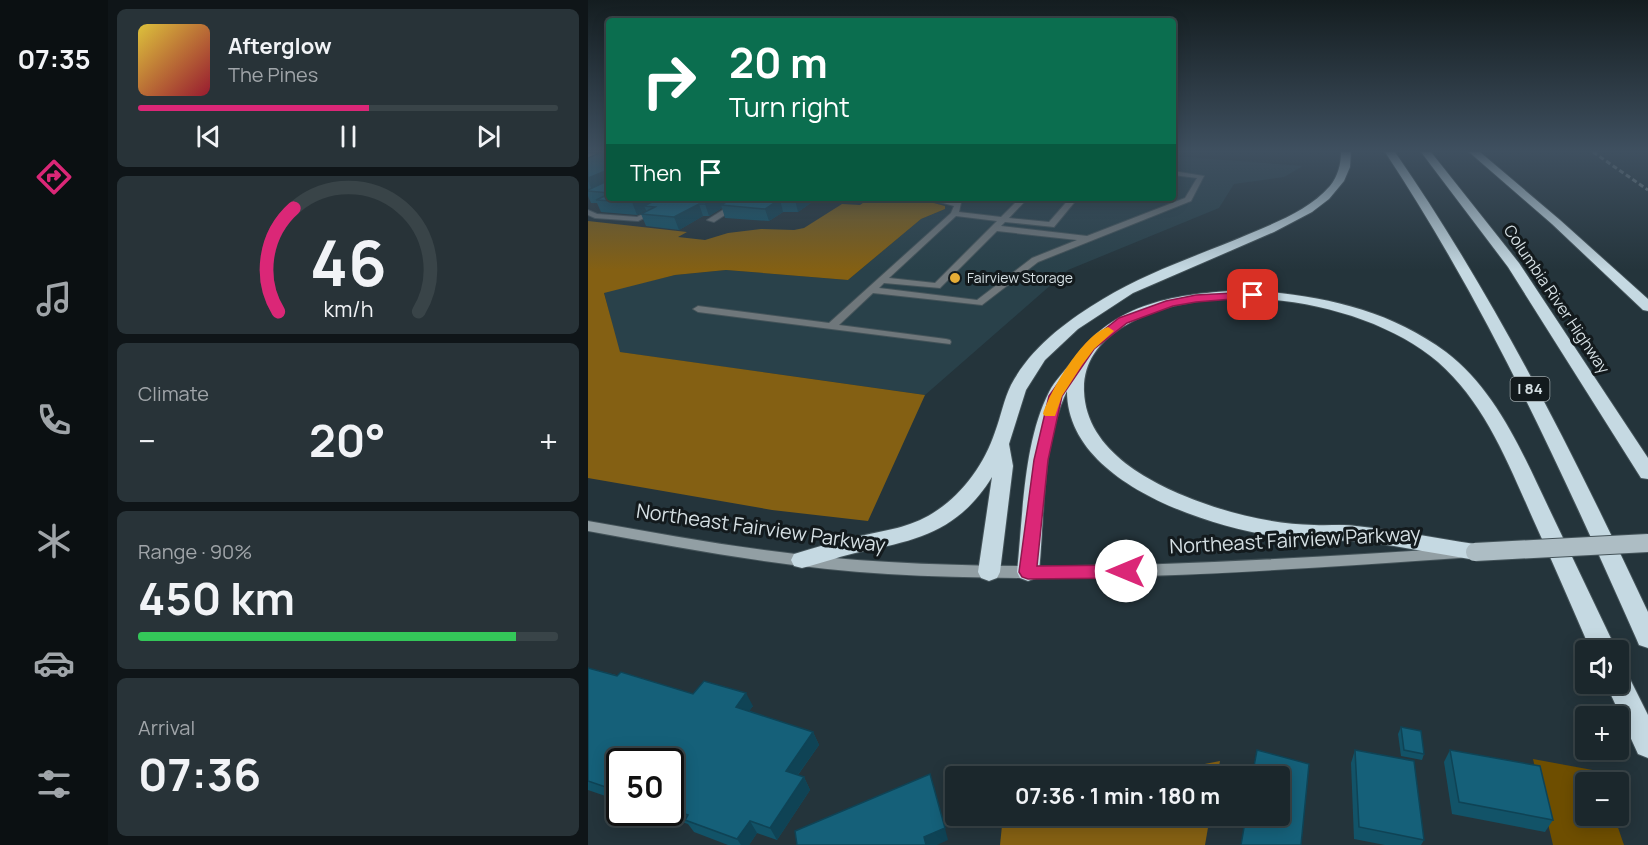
<!DOCTYPE html>
<html lang="en">
<head>
<meta charset="utf-8">
<style>
  body { margin:0; font-family:Manrope,sans-serif; background:#283338; color:#f1f3f6; height:100vh; display:flex; flex-direction:column; font-size:22px; white-space:nowrap }
  * { box-sizing:border-box; margin:0 }
  p { font-size:20px; color:#a0a5a9 }
  .icon { flex:none; width:33px; height:33px; fill:none; stroke:currentColor; stroke-width:2; stroke-linecap:round; stroke-linejoin:round }
  .map { position:relative; flex:1; overflow:hidden }
  .panel { display:flex; flex-direction:column; gap:9px; padding:9px; background:#0f1518; width:480px }
  .panel>* { flex:none }
  .guide { position:absolute; left:18px; top:18px; width:570px; height:183px; border-radius:6px; box-shadow:0 3px 15px #0003,0 0 0 2px #394448; background:#0b6e4f; color:#fff; overflow:hidden }
  .fabs { position:absolute; left:987px; top:640px; display:grid; gap:12px }
  .fabs a { display:grid; place-items:center; width:54px; height:54px; border-radius:6px; background:#1b272c; box-shadow:0 3px 15px #0003,0 0 0 2px #394448; font-size:30px }
  .speed { position:absolute; left:18px; top:748px; display:flex; gap:12px; font-size:30px; font-weight:700; text-align:center }
  .speed>* { display:grid; place-content:center; width:78px; height:78px; border-radius:50%; background:#1b272c; box-shadow:0 3px 15px #0003,0 0 0 2px #394448; line-height:1 }
  .speed .limit { border:3px solid #111; border-radius:9px; background:#fff; color:#111 }
  .pin { position:absolute; display:grid; place-items:center; width:51px; height:51px; color:#fff; margin:-26px; border-radius:12px; box-shadow:0 3px 9px #0006 }
  .me { position:absolute; width:66px; margin:-33px; rotate:270deg; stroke-linejoin:round; filter:drop-shadow(0 0 4px #0008) }
  .turn { display:flex; align-items:center; gap:21px; height:126px; padding:0 24px; font-size:27px }
  .turn .icon { width:78px; height:78px; stroke-width:2.5 }
  .turn b { display:block; font-size:42px; line-height:51px }
  .then { display:flex; align-items:center; height:57px; padding:0 24px; background:#0003; gap:12px; font-size:22px }
  .big { font-size:45px; font-weight:700; line-height:1.1 }
  .panel .card { flex:1; display:flex; flex-direction:column; justify-content:center; gap:9px; min-width:0; padding:0 21px; border-radius:9px; background:#283338 }
  .panel .dial { align-items:center; gap:0 }
  .dial svg { height:156px; overflow:visible; fill:none; stroke:#394448; stroke-width:7; stroke-linecap:round; text-anchor:middle }
  .dial text { fill:#f1f3f6; stroke:none }
  .song { display:flex; align-items:center; gap:18px }
  .cover { width:72px; height:72px; border-radius:9px; background:linear-gradient(135deg,hsl(50 70% 55%),hsl(350 70% 35%)) }
  .played { height:6px; border-radius:3px; background:linear-gradient(90deg,#db2777 55%,#394448 55%) }
  .keys { display:flex; justify-content:space-around; direction:ltr }
  .heat { display:flex; justify-content:space-between; align-items:center; font-size:33px; direction:ltr }
  .charge { height:9px; border-radius:4px; background:linear-gradient(90deg,#34c759 90%,#394448 0) }
  .trip { position:absolute; left:357px; top:766px; width:345px; height:60px; border-radius:6px; background:#1b272c; box-shadow:0 3px 15px #0003,0 0 0 2px #394448; font-weight:700; line-height:60px; text-align:center }
  main { display:flex; flex:1; min-height:0 }
  .menu { display:flex; flex-direction:column; width:108px; justify-content:space-around; align-items:center; background:#0b1012; color:#a0a5a9 }
  .menu .icon { width:42px; height:42px }
  .menu .active { color:#db2777 }
  .menu b { font-size:27px; color:#f1f3f6 }
  .map>svg:first-child { display:block }
  .built { fill:#29414a }
  .green { fill:#6e4e00 }
  .forest { fill:#846013 }
  .lines { fill:none; stroke-linecap:round; stroke-linejoin:round }
  .lane-casing { stroke:#445359; stroke-width:2 }
  .secondary-casing { stroke:#445359; stroke-width:2 }
  .highway-casing { stroke:#445359; stroke-width:2 }
  .lane { fill:#6f777b; fill-rule:evenodd }
  .secondary { fill:#929fa4; fill-rule:evenodd }
  .highway { fill:#c5d9e2; fill-rule:evenodd }
  .rail { stroke:#78868b; stroke-width:3; stroke-dasharray:5 3; stroke-linecap:butt }
  .primary-bridge-casing { stroke:#445359; stroke-width:20; stroke-linecap:butt }
  .primary-bridge { stroke:#adbdc4; stroke-width:18 }
  .wall { fill:#125368 }
  .shaded-wall { fill:#0f4355 }
  .building { fill:#156079; stroke:#0f4355; stroke-width:1.5 }
  .route { fill:#db2777; stroke:#8e194d; stroke-width:1.5 }
  .slow { fill:#f59e0b }
  .poi-dot { fill:#e6ad36; stroke:#131a1d; stroke-width:2 }
  .labels { text-anchor:middle; stroke-width:6; stroke-linejoin:round; paint-order:stroke }
  .far-poi-label { font-size:14px; fill:#d5dfe3; stroke:#131a1d; text-anchor:start }
  .shield { fill:#131a1d; stroke:#9ba4a8; stroke-width:1.5 }
  .shield-label { font-size:15px; font-weight:bold; fill:#d5dfe3 }
  .street-label { font-size:16px; fill:#d5dfe3; stroke:#131a1d }
  .near-street-label { font-size:20px; fill:#d5dfe3; stroke:#131a1d }
</style>
</head>
<body>
<main>
<nav class="menu">
<b>07:35</b>
<svg class="icon active" aria-label="directions" viewBox="0 0 24 24"><path d="M12 3l9 9-9 9-9-9zM9 14v-3h6M13 9l2 2-2 2"/></svg>
<svg class="icon" aria-label="music" viewBox="0 0 24 24"><path d="M9 18V5l10-2v13"/><circle cx="6" cy="18" r="3"/><circle cx="16" cy="16" r="3"/></svg>
<svg class="icon" aria-label="phone" viewBox="0 0 24 24"><path d="M5 4h4l2 5-3 2q2 4 5 5l2-3 5 2v4C11 20 4 13 5 4z"/></svg>
<svg class="icon" aria-label="climate" viewBox="0 0 24 24"><path d="M12 3v18M4 7l16 10M4 17L20 7"/></svg>
<svg class="icon" aria-label="car" viewBox="0 0 24 24"><path d="M5 17H2v-5l4-1 3-4h7l3 4 3 1v5h-3M9 17h6M6 11h13"/><circle cx="7" cy="17" r="2"/><circle cx="17" cy="17" r="2"/></svg>
<svg class="icon" aria-label="filters" viewBox="0 0 24 24"><path d="M4 7h16M4 17h16"/><circle cx="9" cy="7" r="2"/><circle cx="15" cy="17" r="2"/></svg>
</nav>
<section class="panel">
<div class="card">
<div class="song"><i class="cover"></i><div><b>Afterglow</b><p>The Pines</p></div></div>
<div class="played"></div>
<div class="keys"><svg class="icon" aria-label="previous" viewBox="0 0 24 24"><path d="M18 5L8 12l10 7zM5 5v14"/></svg><svg class="icon" aria-label="pause" viewBox="0 0 24 24"><path d="M8 5v14M16 5v14"/></svg><svg class="icon" aria-label="next" viewBox="0 0 24 24"><path d="M6 5l10 7-10 7zM19 5v14"/></svg></div>
</div>
<div class="card dial"><svg viewBox="0 0 100 80">
<path d="M14 69A42 42 0 1 1 86 69"/>
<path d="M14 69A42 42 0 0 1 22 16" stroke="#db2777"/>
<text x="50" y="56" font-size="32" font-weight="700">46</text>
<text x="50" y="72" font-size="11">km/h</text>
</svg></div>
<div class="card"><p>Climate</p>
<div class="heat"><a>−</a><b class="big">20°</b><a>+</a></div>
</div>
<div class="card"><p>Range · 90%</p><b class="big">450 km</b><div class="charge"></div></div>
<div class="card"><p>Arrival</p><b class="big">07:36</b></div>
</section>
<div class="map">
<svg width="1060" height="845" viewBox="0 0 1060 845">
  <rect width="100%" height="100%" fill="#24343b"/>
  <polygon class="built" points="585,156 715,166 696,177 646,184 631,208 480,270 337,395 31,352 16,292 87,275 138,270 260,280 333,219 357,209 357,206 327,198 367,198 377,201 383,198 585,198"/>
  <polygon class="green" points="945,759 1010,771 1014,783 998,783 998,816 1026,816 1036,845 965,845"/>
  <g class="forest">
    <polygon points="282,198 327,198 357,206 357,209 333,219 260,280 138,270 87,275 16,293 32,352 337,395 280,521 184,510 0,478 0,221 99,232 90,237 117,240 140,233 173,229 206,230 216,228 254,204 272,205"/>
    <polygon points="632,761 629,777 550,777"/>
    <polygon points="415,816 622,816 617,845 412,845"/>
  </g>
  <g class="lines">
    <g class="lane-casing">
      <g id="lane">
        <polygon points="0,154 21,156 21,160 0,158"/>
        <path d="M585 171 616 176 603 201 450 262 394 305 285 293 251 325 358 339 362 340 363 342 362 344 110 312 105 309 110 306 241 323 363 213 366 206 337 198H350L373 203 371 212 413 217 432 198H440L421 218 461 222 482 198H490L466 227 417 222 413 226 499 236 597 198 609 178 585 175ZM368 216 409 221 347 283 301 278ZM409 231 489 240 444 258 389 300 291 288 296 283 352 288Z"/>
        <polygon points="85,198 95,198 50,221 7,218 0,215 0,210 9,214 49,217"/>
        <polygon points="154,198 163,198 126,222 119,220"/>
      </g>
    </g>
    <g class="secondary-casing">
      <path id="secondary" d="M0 521C100 539 200 557 301 562 491 573 681 560 871 548L876 549 878 553 876 557 871 558C681 571 491 585 300 574 199 568 99 549 0 531Z"/>
    </g>
    <g class="highway-casing">
      <g id="highway">
        <path d="M753 152H763L762 167 756 181 741 199 724 212 686 232 545 293 490 329 457 360 438 390 421 444 425 466 412 572 409 578 401 581 393 578 390 572 404 477C372 529 332 540 276 551 255 555 235 563 214 568L206 566 203 560 206 554C228 547 250 541 272 536 298 530 321 528 345 513 374 495 396 465 407 432 413 416 416 399 423 385 443 347 480 320 515 299 561 271 612 255 661 234 689 222 721 210 742 186 750 176 753 164 753 152Z"/>
        <path d="M797 152H807C907 297 985 453 1060 612V648L1051 645 1048 638C973 469 899 306 797 152Z"/>
        <polygon points="833,152 843,152 931,263 1060,458 1060,479 1053,478 920,267"/>
        <polygon points="881,152 892,152 972,220 1060,299 1060,311 1055,310 964,224"/>
        <path d="M656 290C728 294 799 308 858 352 911 392 938 461 966 519 987 563 1008 607 1029 651H1003C984 607 965 563 945 519 920 463 897 403 850 362 776 298 617 274 533 328 510 343 495 363 496 391 498 452 565 485 615 503 651 516 689 524 726 525 741 526 754 524 768 526 808 530 847 538 887 544L895 546 898 552 895 558 887 560C851 554 815 547 779 542 752 539 724 542 697 538 623 528 479 484 479 391 453 445 457 513 451 572L448 578 440 581 432 578 429 572C435 516 435 443 461 392 467 380 478 370 485 360 527 301 589 294 656 290Z"/>
        <polygon points="1030,670 1039,673 1060,715 1060,758 1050,754 1018,684 1030,684"/>
      </g>
    </g>
    <use href="#lane" class="lane"/>
    <use href="#secondary" class="secondary"/>
    <use href="#highway" class="highway"/>
    <polyline class="rail" points="1005,152 1060,190"/>
    <g class="primary-bridge-casing">
      <polyline id="primary-bridge" points="887,552 1060,543"/>
    </g>
    <use href="#primary-bridge" class="primary-bridge"/>
  </g>
  <g class="wall">
    <polygon points="21,152 21,198 276,198 269,203 227,200 210,212 195,212 181,221 137,218 134,208 121,216 115,216 91,230 58,226 53,214 58,211 58,210 49,215 13,212 9,203 3,203 0,196 0,158"/>
    <polygon points="0,668 105,694 165,706 161,711 225,732 231,745 210,775 216,777 222,790 189,840 169,833 161,845 140,845 106,832 100,824 67,813 82,813 82,762 32,762 32,801 0,790"/>
    <polygon points="813,727 836,754 834,760 813,756 810,734"/>
    <polygon points="767,750 836,840 833,845 797,845 766,839 763,763"/>
    <polygon points="862,750 965,820 957,832 864,814 856,762"/>
  </g>
  <g class="shaded-wall">
    <polygon points="17,171 17,180 19,184 4,190 0,181 0,178"/>
    <polygon points="53,198 80,198 56,206 58,210 49,215 44,202"/>
    <polygon points="126,198 150,198 133,205 134,208 121,216 117,204"/>
    <polygon points="209,198 227,198 227,200 210,212 207,200"/>
    <polygon points="268,198 276,198 269,203"/>
    <polygon points="192,199 195,212 181,221 177,209"/>
    <polygon points="111,204 115,216 91,230 86,217"/>
    <polygon points="158,693 165,706 154,720 148,707"/>
    <polygon points="225,732 231,745 204,783 198,771"/>
    <polygon points="216,777 222,790 189,840 182,828"/>
    <polygon points="346,786 360,840 349,845 338,845 336,837"/>
    <polygon points="162,821 169,833 161,845 153,845 149,839"/>
  </g>
  <g class="building">
    <polygon points="14,152 21,152 21,193 0,191 0,190 21,180 17,180 17,171 0,178 0,158"/>
    <polygon points="21,194 21,198 53,198 44,202 8,200"/>
    <polygon points="72,198 126,198 117,204 111,204 86,217 53,214 67,207 56,206"/>
    <polygon points="145,198 209,198 207,200 192,199 177,209 133,205"/>
    <polygon points="0,668 29,676 33,672 105,694 116,681 158,693 148,707 225,732 198,771 216,777 182,828 162,821 149,839 97,820 100,815 82,809 82,762 32,762 32,792 0,781"/>
    <polygon points="813,727 833,731 836,754 816,750"/>
    <polygon points="669,750 721,764 713,845 653,845 658,816 692,816 692,777 664,777"/>
    <polygon points="767,750 826,761 836,840 771,827"/>
    <polygon points="862,750 952,766 965,820 871,802"/>
    <polygon points="342,774 357,828 336,837 338,845 209,845 207,831"/>
  </g>
  <linearGradient id="sky" x2="0" y2="1"><stop stop-color="#141d20"/><stop offset="0.56" stop-color="#3f5060"/><stop offset="1" stop-color="#3f5060" stop-opacity="0"/></linearGradient>
  <rect width="1060" height="270" fill="url(#sky)"/>
  <polygon class="route" points="665,292 671,295 669,297 608,302 585,306 539,323 506,349 474,396 460,460 449,566 538,565 544,567 547,571 544,576 538,578 440,579 434,577 431,572 446,460 461,396 498,344 531,318 578,301 608,295"/>
  <path class="slow" d="M520 327 526 331 506 349 494 365 474 396 467 416H457L455 414C463 389 495 335 520 327Z"/>
  <circle class="poi-dot" cx="367" cy="278" r="6"/>
  <g class="labels">
    <g class="far-poi-label">
      <text x="379" y="283">Fairview Storage</text>
    </g>
    <rect class="shield" x="922.5" y="377" width="39" height="24" rx="4.5"/>
    <g class="shield-label">
      <text x="942" y="394">I 84</text>
    </g>
    <g class="street-label">
      <text transform="translate(969 299) rotate(56)" y="6">Columbia River Highway</text>
    </g>
    <g class="near-street-label">
      <text transform="translate(173 528) rotate(8)" y="7">Northeast Fairview Parkway</text>
      <text transform="translate(707 540) rotate(-3)" y="7">Northeast Fairview Parkway</text>
    </g>
  </g>
</svg>
<div class="fabs">
<a><svg class="icon" aria-label="sound" viewBox="0 0 24 24"><path d="M4 9h4l5-4v14l-5-4H4zM17 9q2 3 0 6"/></svg></a>
<a>+</a>
<a>−</a>
</div>
<div class="speed"><div class="limit">50</div></div>
<div class="pin" style="left:665px;top:295px;background:#d93025"><svg class="icon" aria-label="arrive" viewBox="0 0 24 24"><path d="M6 21V4h12l-3 4 3 4H6"/></svg></div>
<svg class="me" style="left:538px;top:571px" viewBox="-20 -20 40 40"><circle r="19" fill="#fff"/><path d="M0-13L10 11 0 6-10 11z" fill="#db2777"/></svg>
<div class="trip">07:36 · 1 min · 180 m</div>
<div class="guide">
<div class="turn"><svg class="icon" aria-label="right" viewBox="0 0 24 24"><path d="M7 20v-9h11M14 6l5 5-5 5"/></svg><div><b>20 m</b>Turn right</div></div>
<div class="then">Then<svg class="icon" aria-label="arrive" viewBox="0 0 24 24"><path d="M6 21V4h12l-3 4 3 4H6"/></svg></div>
</div>
</div>
</main>
</body>
</html>
